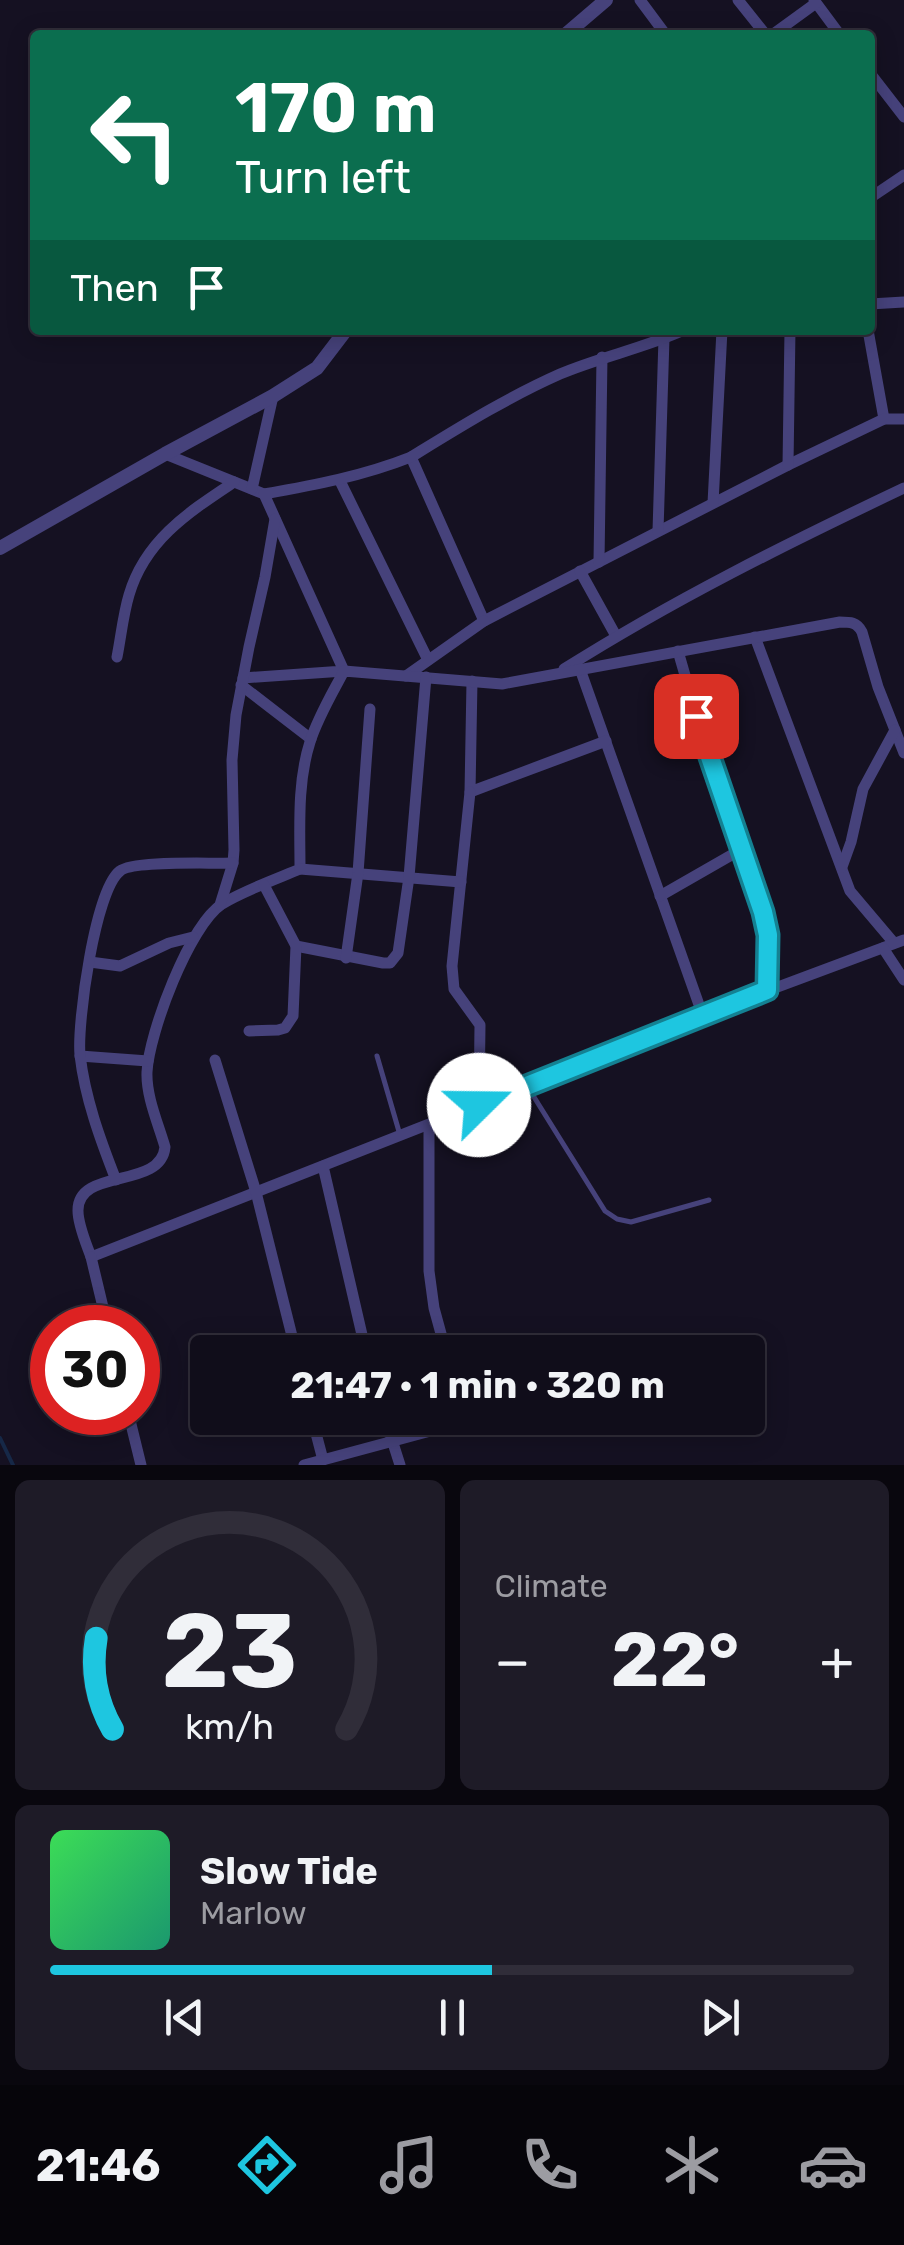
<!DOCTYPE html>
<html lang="en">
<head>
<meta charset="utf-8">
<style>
  body { margin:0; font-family:Rubik,sans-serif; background:#1e1b27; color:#f1f3f6; height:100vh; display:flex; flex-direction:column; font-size:38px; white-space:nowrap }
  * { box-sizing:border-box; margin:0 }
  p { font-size:32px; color:#9c9ca2 }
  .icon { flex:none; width:55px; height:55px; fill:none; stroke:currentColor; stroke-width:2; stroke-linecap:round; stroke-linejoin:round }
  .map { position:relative; height:1465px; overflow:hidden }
  .details { display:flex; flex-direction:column; gap:15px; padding:15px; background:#09070e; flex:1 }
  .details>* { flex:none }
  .banner { position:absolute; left:30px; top:30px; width:845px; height:305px; border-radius:10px; box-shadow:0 5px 25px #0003,0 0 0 2px #302d39; background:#0b6e4f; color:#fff; overflow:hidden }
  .speed { position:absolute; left:30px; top:1305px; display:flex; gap:20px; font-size:50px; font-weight:700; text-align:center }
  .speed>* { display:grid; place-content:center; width:130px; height:130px; border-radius:50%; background:#100d1a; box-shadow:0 5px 25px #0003,0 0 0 2px #302d39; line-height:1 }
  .speed .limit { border:15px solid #d22; background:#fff; color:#111 }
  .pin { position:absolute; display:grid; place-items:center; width:85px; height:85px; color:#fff; margin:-42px; border-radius:20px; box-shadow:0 5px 15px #0006 }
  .me { position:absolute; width:110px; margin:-55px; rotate:68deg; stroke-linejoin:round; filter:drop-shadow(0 0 8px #0008) }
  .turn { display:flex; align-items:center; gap:35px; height:210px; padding:0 40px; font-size:45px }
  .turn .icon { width:130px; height:130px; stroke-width:2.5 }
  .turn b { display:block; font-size:70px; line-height:85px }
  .then { display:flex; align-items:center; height:95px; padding:0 40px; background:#0003; gap:20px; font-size:38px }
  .big { font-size:75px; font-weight:700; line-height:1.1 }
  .details .card { flex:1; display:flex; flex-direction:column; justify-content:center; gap:15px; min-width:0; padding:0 35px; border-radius:15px; background:#1e1b27 }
  .details .dial { align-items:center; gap:0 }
  .dial svg { height:260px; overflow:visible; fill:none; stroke:#302d39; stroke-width:7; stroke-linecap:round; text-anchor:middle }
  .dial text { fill:#f1f3f6; stroke:none }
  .song { display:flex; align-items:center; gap:30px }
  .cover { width:120px; height:120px; border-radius:15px; background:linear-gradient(135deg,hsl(130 70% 55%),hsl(160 70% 35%)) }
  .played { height:10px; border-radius:5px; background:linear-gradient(90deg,#1ec6e0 55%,#302d39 55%) }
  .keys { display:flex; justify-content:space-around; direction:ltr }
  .heat { display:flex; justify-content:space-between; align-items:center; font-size:55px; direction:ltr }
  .details .tiles { flex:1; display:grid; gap:15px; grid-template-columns:1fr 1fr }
  .card:last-child { grid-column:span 2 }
  .trip { position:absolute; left:190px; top:1335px; width:575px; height:100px; border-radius:10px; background:#100d1a; box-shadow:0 5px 25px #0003,0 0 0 2px #302d39; font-weight:700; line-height:100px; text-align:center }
  .menu { display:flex; height:160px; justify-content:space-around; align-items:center; background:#06050a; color:#9c9ca2 }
  .menu .icon { width:70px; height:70px }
  .menu .on { color:#1ec6e0 }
  .menu b { font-size:45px; color:#f1f3f6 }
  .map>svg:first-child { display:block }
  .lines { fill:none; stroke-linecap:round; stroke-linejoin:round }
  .stream { stroke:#162847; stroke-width:4 }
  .service { stroke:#46427b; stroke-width:5 }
  .minor { stroke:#46427b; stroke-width:11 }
  .tertiary { stroke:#46427b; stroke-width:14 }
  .route-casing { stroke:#148192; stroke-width:25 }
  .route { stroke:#1ec6e0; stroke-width:18 }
</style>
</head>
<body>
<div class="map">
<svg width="904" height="1465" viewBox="0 0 904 1465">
  <rect width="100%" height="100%" fill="#151122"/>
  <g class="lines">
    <polyline class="stream" points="0,1438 13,1465"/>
    <g class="service">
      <polyline points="377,1056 400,1135"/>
      <polyline points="529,1089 605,1211 617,1219 631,1222 709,1200"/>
    </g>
    <g class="minor">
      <polyline points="640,0 666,35"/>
      <polyline points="738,0 766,35"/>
      <polyline points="814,0 840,35"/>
      <polyline points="772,35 816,3"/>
      <polyline points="870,73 904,117"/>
      <polyline points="870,198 904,175"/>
      <polyline points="870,304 904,302"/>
      <polyline points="868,330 884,419"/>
      <polyline points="165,454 264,494"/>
      <polyline points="411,457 484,621 788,465 884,419 904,419"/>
      <polyline points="788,465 790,330"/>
      <polyline points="340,481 428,660"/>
      <polyline points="252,489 273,396"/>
      <polyline points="713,503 722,330"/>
      <polyline points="658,531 664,338"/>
      <polyline points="599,562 602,357"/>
      <polyline points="580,571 616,636"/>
      <polyline points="755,637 850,891 894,943"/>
      <polyline points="678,651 706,748 756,885 763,912 768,935 767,991"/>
      <path d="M117 657C121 637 123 615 129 595 145 540 189 512 234 482"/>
      <path d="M564 669C673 600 788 543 904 488"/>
      <polyline points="580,669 703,1016"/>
      <polyline points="406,676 484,621"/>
      <path d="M243 678 344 671 264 494C315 485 363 476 411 457 460 427 508 397 560 374 600 357 644 348 684 330"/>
      <polyline points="472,681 470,792 606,741"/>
      <polyline points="241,685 311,739"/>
      <path d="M904 753 878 687 862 632C857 622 850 622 840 622L502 684 344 671C332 694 318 717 310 742 297 783 300 827 300 869 276 879 243 891 222 904 189 926 149 1033 147 1072 146 1096 158 1123 165 1147 161 1190 77 1167 78 1211 78 1225 86 1243 91 1257L767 991 904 940"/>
      <polyline points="470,792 452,966 454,989 480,1025 479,1105"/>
      <polyline points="842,867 851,842 863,789 895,730"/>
      <polyline points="300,869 461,882"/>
      <polyline points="660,896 742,849"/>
      <polyline points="220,905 233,863 234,850 232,760 236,715 249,647 265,577 275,519"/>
      <polyline points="296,946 383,963 390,963 398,953 409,877 426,677"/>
      <polyline points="883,948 904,980"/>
      <polyline points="346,958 358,873 370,709"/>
      <polyline points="90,962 120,966 169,943 193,937"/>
      <polyline points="249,1031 278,1030 285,1028 293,1016 296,946 264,885"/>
      <polyline points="80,1056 148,1061"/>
      <polyline points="215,1060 256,1192 296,1352"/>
      <polyline points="429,1125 429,1271 434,1308 446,1352"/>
      <polyline points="323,1166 366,1352"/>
      <path d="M116 1180C100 1139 85 1098 80 1055 77 1023 95 890 120 871 133 860 211 864 233 863"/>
      <polyline points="91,1257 108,1328"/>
      <polyline points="128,1412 141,1465"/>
      <polyline points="312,1418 323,1460"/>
      <polyline points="385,1418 400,1465"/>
      <polyline points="304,1465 449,1426 458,1418"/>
    </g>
    <g class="tertiary">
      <polyline points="565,35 606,0"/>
      <polyline points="0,548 165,454 273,396 317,368 346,330"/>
    </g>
  </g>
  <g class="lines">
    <g class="route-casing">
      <polyline id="route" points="479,1105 767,990 768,935 763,912 696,716"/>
    </g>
    <use href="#route" class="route"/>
  </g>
</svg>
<div class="speed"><div class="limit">30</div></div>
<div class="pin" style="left:696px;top:716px;background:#d93025"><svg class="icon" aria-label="arrive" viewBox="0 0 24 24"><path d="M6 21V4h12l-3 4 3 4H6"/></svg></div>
<svg class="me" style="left:479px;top:1105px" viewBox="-20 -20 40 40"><circle r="19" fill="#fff"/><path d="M0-13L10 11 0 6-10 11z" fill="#1ec6e0"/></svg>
<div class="trip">21:47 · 1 min · 320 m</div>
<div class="banner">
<div class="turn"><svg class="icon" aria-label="left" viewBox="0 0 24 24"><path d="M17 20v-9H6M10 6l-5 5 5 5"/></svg><div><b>170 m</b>Turn left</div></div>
<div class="then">Then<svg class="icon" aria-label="arrive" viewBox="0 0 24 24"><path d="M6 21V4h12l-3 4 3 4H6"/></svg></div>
</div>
</div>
<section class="details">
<div class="tiles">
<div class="card dial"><svg viewBox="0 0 100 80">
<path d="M14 69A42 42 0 1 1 86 69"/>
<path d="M14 69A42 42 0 0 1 9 41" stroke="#1ec6e0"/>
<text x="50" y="56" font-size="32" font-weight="700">23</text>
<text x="50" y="72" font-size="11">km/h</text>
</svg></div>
<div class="card"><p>Climate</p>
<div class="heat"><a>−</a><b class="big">22°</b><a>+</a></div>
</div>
<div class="card">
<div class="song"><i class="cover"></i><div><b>Slow Tide</b><p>Marlow</p></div></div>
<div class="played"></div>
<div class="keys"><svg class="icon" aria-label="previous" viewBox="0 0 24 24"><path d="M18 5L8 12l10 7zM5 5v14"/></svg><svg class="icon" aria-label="pause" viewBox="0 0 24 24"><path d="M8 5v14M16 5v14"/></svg><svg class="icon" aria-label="next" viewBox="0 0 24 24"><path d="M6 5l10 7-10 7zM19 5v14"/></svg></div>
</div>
</div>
</section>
<nav class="menu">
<b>21:46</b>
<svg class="icon on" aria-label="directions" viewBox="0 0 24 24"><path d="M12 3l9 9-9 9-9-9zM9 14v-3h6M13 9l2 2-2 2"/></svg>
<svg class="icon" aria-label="music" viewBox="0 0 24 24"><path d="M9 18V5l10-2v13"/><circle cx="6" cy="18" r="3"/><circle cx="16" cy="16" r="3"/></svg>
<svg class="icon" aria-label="phone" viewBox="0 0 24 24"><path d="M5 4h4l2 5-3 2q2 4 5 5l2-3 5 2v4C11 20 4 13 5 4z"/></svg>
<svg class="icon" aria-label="climate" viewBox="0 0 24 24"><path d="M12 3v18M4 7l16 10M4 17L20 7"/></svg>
<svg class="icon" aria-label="car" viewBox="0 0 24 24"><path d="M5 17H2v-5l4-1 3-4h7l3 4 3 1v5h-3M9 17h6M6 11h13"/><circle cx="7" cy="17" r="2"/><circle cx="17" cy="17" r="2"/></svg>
</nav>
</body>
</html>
